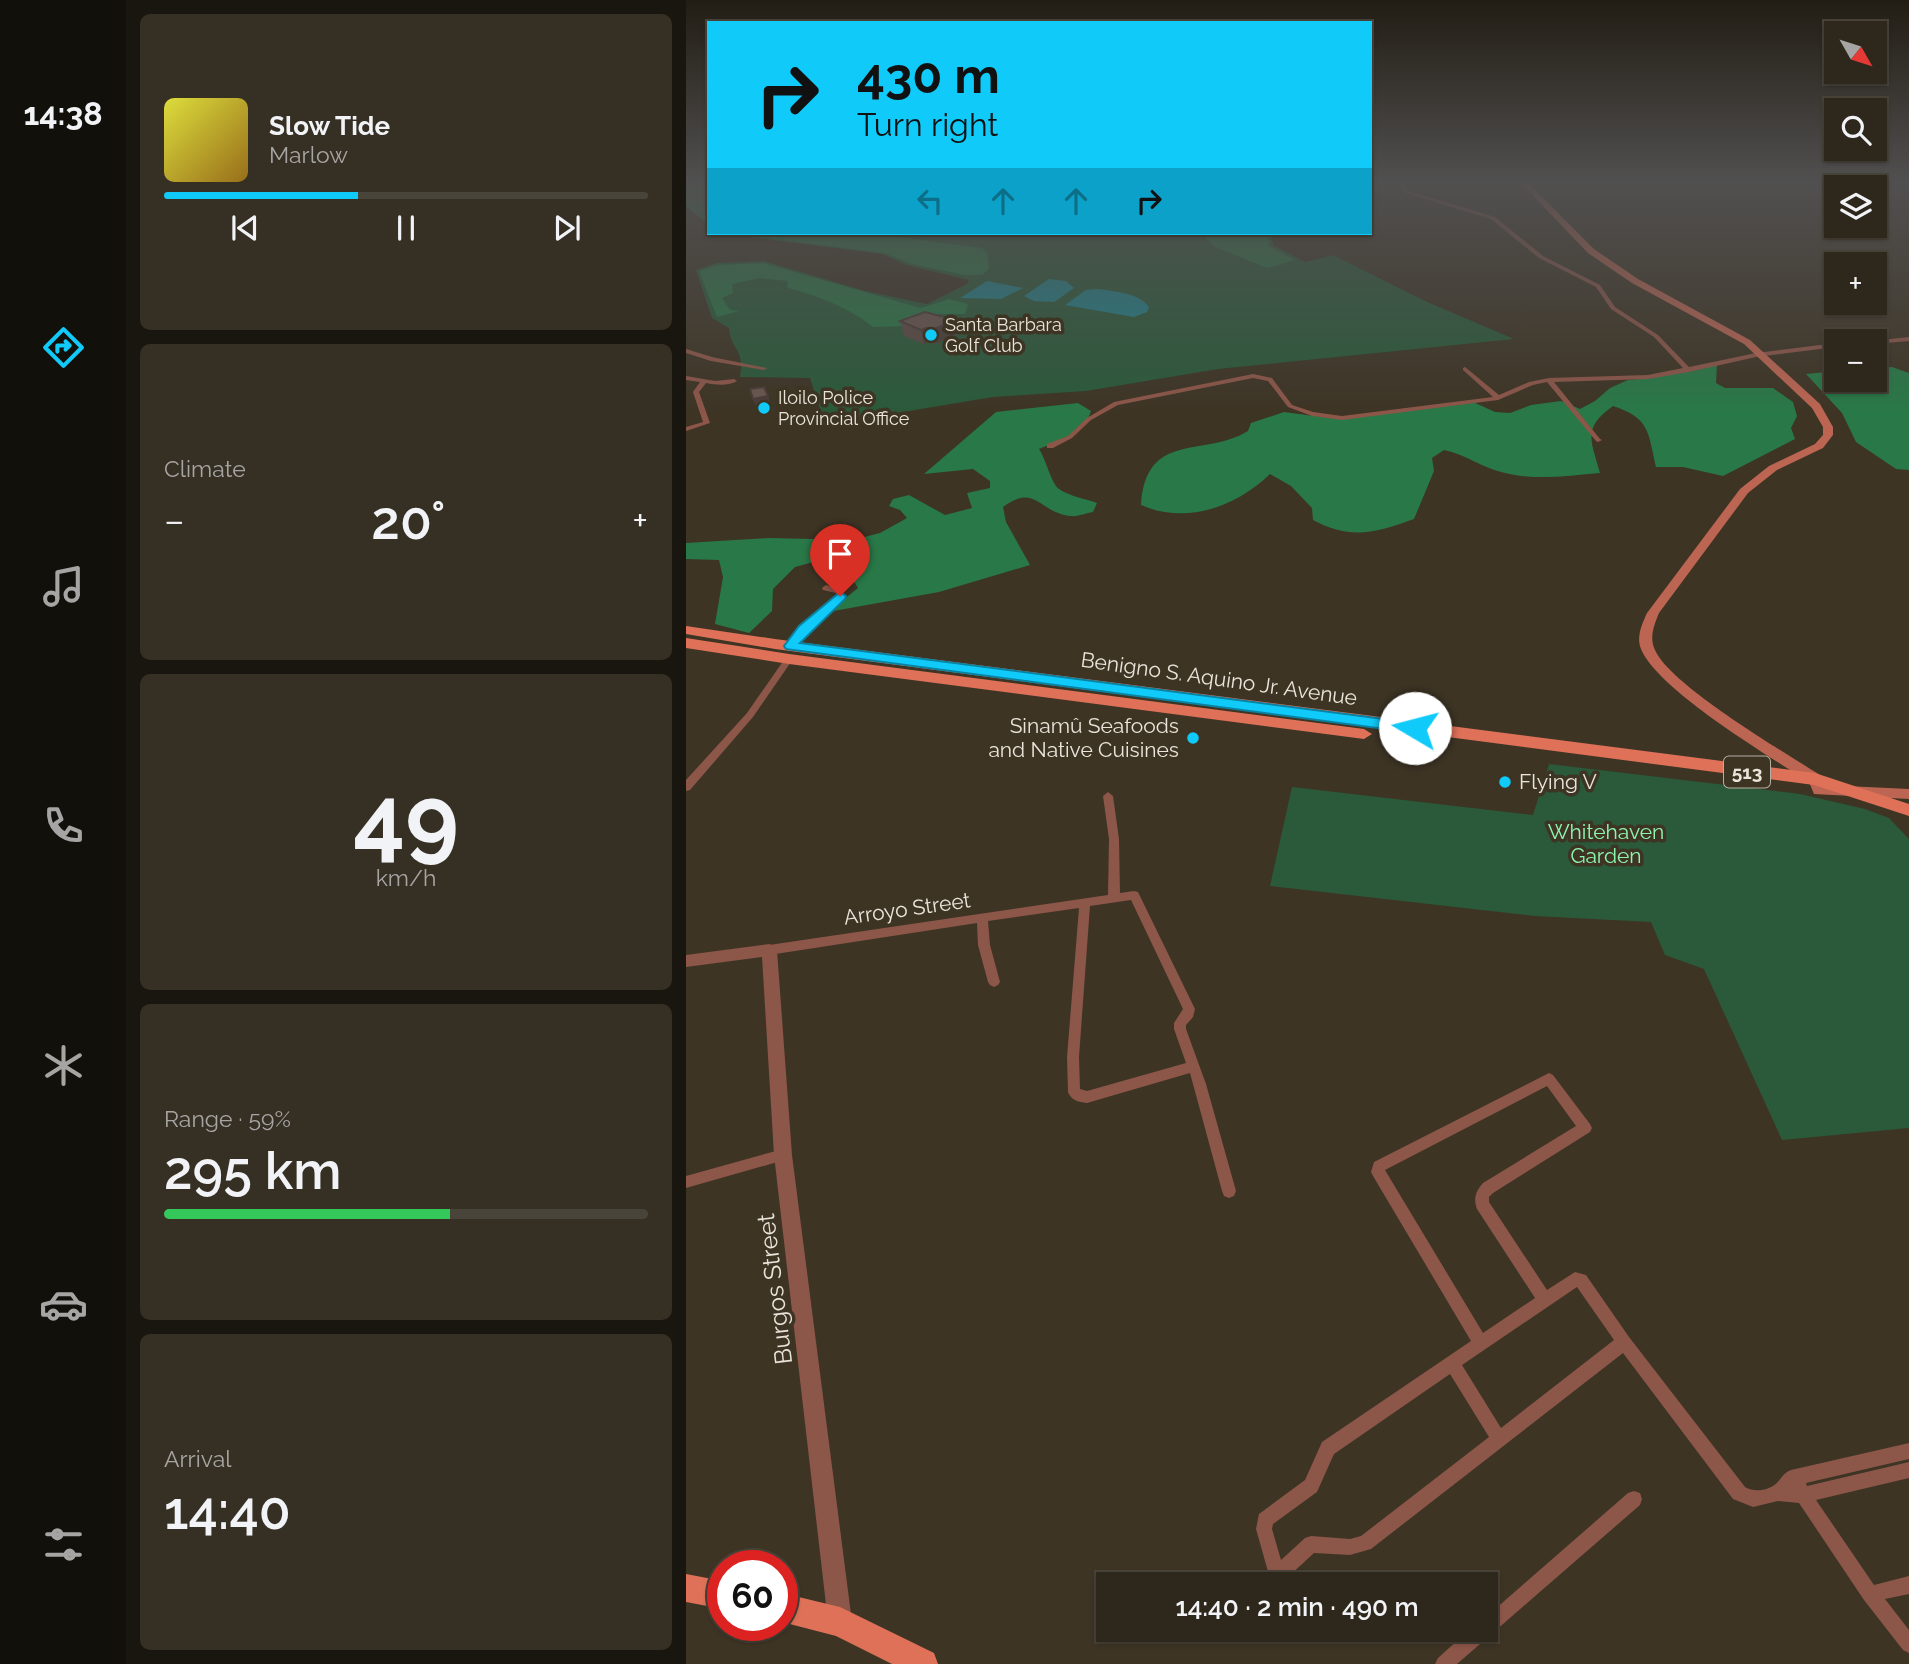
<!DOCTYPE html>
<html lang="en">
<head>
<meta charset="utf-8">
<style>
  body { margin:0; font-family:Raleway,sans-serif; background:#362f24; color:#f1f3f6; height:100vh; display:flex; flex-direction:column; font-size:26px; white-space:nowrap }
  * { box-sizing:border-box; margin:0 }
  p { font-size:23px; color:#a7a5a3 }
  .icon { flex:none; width:38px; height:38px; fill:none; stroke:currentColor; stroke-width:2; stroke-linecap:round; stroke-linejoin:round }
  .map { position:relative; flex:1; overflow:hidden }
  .side { display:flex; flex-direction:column; gap:14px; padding:14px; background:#19150f; width:560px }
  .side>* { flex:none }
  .banner { position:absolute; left:21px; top:21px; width:665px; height:214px; border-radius:0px; box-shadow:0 2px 5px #0004,0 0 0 2px #49443a; background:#10cafa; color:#111; overflow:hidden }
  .needle { width:46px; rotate:129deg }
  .fabs { position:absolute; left:1138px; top:21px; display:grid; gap:14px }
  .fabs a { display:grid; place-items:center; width:63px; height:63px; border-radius:0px; background:#2e271b; box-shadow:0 2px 5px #0004,0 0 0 2px #49443a; font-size:35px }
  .speed { position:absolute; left:21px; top:1550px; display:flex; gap:14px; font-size:35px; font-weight:700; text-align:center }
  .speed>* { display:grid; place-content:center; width:91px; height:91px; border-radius:50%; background:#2e271b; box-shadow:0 2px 5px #0004,0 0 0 2px #49443a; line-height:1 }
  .speed .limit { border:10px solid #d22; background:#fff; color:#111 }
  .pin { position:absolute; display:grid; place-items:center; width:60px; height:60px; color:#fff; margin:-72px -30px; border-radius:50% 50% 50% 0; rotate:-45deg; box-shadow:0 0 7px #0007 }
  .pin .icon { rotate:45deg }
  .me { position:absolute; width:77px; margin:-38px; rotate:278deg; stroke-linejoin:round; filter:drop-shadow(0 0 5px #0008) }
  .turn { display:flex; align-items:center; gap:24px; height:147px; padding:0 35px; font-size:32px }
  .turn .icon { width:91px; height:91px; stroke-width:2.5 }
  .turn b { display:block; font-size:49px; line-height:60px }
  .lanes { display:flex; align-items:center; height:66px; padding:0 35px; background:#0003; justify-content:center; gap:35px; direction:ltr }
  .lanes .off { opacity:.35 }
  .big { font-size:52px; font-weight:600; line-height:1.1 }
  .side .card { flex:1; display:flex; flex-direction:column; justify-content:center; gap:10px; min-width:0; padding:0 24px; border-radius:10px; background:#362f24 }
  .side .dial { align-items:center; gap:0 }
  .dial b { font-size:91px; line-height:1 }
  .song { display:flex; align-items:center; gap:21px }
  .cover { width:84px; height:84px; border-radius:10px; background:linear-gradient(135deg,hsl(60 70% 55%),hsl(40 70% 35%)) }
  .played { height:7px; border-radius:4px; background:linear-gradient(90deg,#10cafa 40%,#49443a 40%) }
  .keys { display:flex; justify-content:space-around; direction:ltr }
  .heat { display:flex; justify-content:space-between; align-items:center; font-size:38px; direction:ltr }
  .charge { height:10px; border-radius:5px; background:linear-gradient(90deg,#34c759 59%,#49443a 0) }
  .trip { position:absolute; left:410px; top:1572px; width:402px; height:70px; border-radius:0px; background:#2e271b; box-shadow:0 2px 5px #0004,0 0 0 2px #49443a; font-weight:600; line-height:70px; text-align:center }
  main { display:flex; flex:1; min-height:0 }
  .tab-bar { display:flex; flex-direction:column; width:126px; justify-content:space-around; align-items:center; background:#12100b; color:#a7a5a3 }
  .tab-bar .icon { width:49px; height:49px }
  .tab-bar .current { color:#10cafa }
  .tab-bar b { font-size:32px; color:#f1f3f6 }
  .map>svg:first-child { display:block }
  .green { fill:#2a5a3a }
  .forest { fill:#297847 }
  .water { fill:#1f838c }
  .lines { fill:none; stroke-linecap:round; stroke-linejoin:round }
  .minor { fill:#8c5649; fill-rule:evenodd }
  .tertiary { fill:#8c5649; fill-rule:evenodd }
  .secondary { fill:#bb6552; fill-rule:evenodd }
  .primary { fill:#df7158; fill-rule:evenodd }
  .wall { fill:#5a4943 }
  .shaded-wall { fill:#4a3c37 }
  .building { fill:#69554e; stroke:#4a3c37; stroke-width:2 }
  .route { fill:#10cafa; stroke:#0a83a2; stroke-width:2 }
  .poi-dot { fill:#10cafa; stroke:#3d3424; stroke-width:2.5 }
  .labels { text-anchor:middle; stroke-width:7; stroke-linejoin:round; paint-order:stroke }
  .far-poi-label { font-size:18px; fill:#eae4da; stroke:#3d3424; text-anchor:start }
  .shield { fill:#3d3424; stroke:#b6afa3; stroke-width:2 }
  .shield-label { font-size:19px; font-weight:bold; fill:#eae4da }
  .street-label { font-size:21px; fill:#eae4da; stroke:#3d3424 }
  .poi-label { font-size:21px; fill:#eae4da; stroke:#3d3424; text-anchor:end }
  .park-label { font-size:21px; fill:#8df5ae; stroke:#3d3424 }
  .near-street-label { font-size:24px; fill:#eae4da; stroke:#3d3424 }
</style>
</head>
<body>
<main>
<nav class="tab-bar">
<b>14:38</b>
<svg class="icon current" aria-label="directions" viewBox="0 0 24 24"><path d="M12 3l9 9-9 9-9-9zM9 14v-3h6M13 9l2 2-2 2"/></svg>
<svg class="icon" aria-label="music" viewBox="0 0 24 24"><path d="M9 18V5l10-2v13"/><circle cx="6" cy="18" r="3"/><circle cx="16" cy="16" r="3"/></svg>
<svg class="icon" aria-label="phone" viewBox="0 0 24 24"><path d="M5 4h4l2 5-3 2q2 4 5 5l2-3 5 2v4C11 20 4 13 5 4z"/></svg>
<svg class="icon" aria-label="climate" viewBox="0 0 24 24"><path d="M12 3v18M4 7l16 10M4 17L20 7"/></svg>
<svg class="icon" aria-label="car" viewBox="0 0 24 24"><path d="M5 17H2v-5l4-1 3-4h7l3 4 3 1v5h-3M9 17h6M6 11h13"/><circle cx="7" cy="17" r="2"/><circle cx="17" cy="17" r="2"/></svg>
<svg class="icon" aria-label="filters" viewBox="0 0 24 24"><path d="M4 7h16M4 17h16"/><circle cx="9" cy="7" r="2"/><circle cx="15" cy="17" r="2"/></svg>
</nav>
<section class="side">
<div class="card">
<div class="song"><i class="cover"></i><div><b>Slow Tide</b><p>Marlow</p></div></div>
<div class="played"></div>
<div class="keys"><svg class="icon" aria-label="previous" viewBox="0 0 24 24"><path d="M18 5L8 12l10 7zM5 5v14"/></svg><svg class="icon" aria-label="pause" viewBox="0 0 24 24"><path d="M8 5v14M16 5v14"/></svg><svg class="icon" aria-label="next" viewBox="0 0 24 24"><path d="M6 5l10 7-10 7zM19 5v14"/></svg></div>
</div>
<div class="card"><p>Climate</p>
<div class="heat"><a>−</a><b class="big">20°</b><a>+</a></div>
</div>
<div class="card dial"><b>49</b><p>km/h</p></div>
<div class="card"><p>Range · 59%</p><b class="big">295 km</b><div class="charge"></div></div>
<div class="card"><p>Arrival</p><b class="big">14:40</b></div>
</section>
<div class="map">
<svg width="1223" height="1664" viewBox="0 0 1223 1664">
  <rect width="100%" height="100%" fill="#3d3424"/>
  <g class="green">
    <path d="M32 233H586L587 245 619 262 647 255 739 301 828 339 532 369 400 391 307 397 139 425 124 378 54 377C59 347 45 352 43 328L26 318 10 270 31 263 78 261 179 291 241 304 281 284 283 280 220 265 196 254Z"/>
    <polygon points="863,764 1114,794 1179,809 1203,818 1223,839 1223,1128 1096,1140 1018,969 979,955 965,922 849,916 584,886 606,787 847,815"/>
  </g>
  <g class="forest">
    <polygon points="7,180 23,180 19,189 23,194 23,225 0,206 0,182"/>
    <polygon points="40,233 181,233 296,248 301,252 303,269 296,275 278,275 226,264 198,253"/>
    <polygon points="555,233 582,233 583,246 609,260 581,268 527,246 519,237 523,234"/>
    <path d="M77 263 235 308 263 299 282 304 279 314H251L221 326 187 327C164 308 130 295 102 288L101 281 74 278 46 284 47 293 36 298 44 310 53 311 31 317 13 271 32 265Z"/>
    <path d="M1031 363 1030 383 1039 388H1087L1107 402 1111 416 1105 428 1109 439 1037 476 997 467H970C962 432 964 418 927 406 896 428 905 440 914 473 880 476 848 481 815 472 795 467 779 454 758 450L746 458 748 471 728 519C689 533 664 540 627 520L626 508 605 486 584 474C550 507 500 525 455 505 460 430 518 458 562 431L565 423 598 412 651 419 785 401 809 412 824 413 845 405 875 401 894 409 909 401 924 388 942 380 966 378Z"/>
    <polygon points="1206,367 1223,373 1223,470 1210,469 1170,442 1156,413 1120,374 1150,371 1150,380 1188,380 1188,368"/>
    <path d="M392 403 405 411C397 436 375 440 353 449 360 459 365 483 373 489 383 496 400 499 411 503L407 512C400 513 391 517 384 516 352 512 350 483 317 507L320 522 344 565 253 592 142 612 172 588 163 574 145 570 131 561 109 567 87 589 86 611 63 633 29 624 37 577 33 560 0 559V543L83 538 167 540 194 533 221 518 214 510 203 506 207 499 223 495 259 515 286 508 281 493 304 488V481L287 469 238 474 310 412Z"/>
  </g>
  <g class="water">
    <polygon points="363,279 380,281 388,288 368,302 348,301 338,296"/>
    <polygon points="301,281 337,288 315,299 274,298"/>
    <path d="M413 289C429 292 452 292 463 307L461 312 448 317 379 305 400 290Z"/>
  </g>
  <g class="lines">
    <g class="minor">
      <polygon points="719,181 721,182 719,188 723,191 809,217 857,256 914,285 929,307 972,335 1003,367 1070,353 1150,343 1150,347 1070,357 1003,372 962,379 868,382 914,439 916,440 912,442 910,441 861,382 847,385 812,400 656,420 626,416 602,407 582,381 567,378 432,405 405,420 386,438 367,448 361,448 361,444 382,436 401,418 428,402 567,374 586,378 606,405 627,412 656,416 807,397 777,370 777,368 779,367 813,395 843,382 863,378 962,375 997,368 968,337 925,309 910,287 853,258 805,219 719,193 715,188 717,182"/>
      <polygon points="1223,337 1223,341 1188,344 1188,341 1185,341"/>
      <polygon points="0,349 26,357 81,368 78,370 25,361 0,353"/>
      <path d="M0 376 29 381 48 379 51 381C43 386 30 385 20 383L13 392 24 423 0 431V427L17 422 7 392 14 382 0 380Z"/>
      <polygon points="140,585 157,590 158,596 121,631 108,648 102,648 101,646 115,627 150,595 150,593 137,590 136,588"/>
      <polygon points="103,656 107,659 67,717 4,790 0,791 0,780 61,713 100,657"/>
      <path d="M422 792 427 796 433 839 434 893 448 891 452 892 509 1009 507 1017 500 1025V1029L520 1084 550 1191 548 1196 543 1198 538 1196 536 1191 504 1073 401 1103C392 1102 385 1100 382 1092L381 1057 393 908 302 921 304 945 314 982 312 985 308 987 304 985 302 982 292 945 291 923 83 955 79 953 77 950 79 947 83 945 422 895 423 839 417 796ZM445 900 497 1009 488 1023V1029L500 1063 401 1091 394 1089 393 1057 404 906Z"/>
      <path d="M863 1073 867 1075 904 1124 906 1128 904 1132 807 1193 803 1197V1202L861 1290 889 1272 900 1275 943 1337 1059 1487C1067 1492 1079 1491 1087 1486 1095 1481 1096 1473 1105 1470L1223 1443V1459L1120 1483 1121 1486 1223 1462V1478L1130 1500 1188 1585 1223 1576V1594L1199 1599 1223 1630V1653L1217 1650 1178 1600 1113 1503 1092 1501 1067 1507 1047 1499 937 1353 685 1549 664 1555 628 1553 602 1577 596 1580 583 1575 570 1529 573 1514 619 1480 636 1442 785 1341 687 1176 685 1172 688 1162ZM861 1086 890 1126 797 1183C790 1191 787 1198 791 1209L849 1298 797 1333 699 1170ZM891 1287 928 1340 815 1428 776 1365ZM764 1374 803 1437 675 1536 664 1539 625 1536 619 1538 595 1560 586 1529 587 1524 631 1492 648 1454Z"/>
      <polygon points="97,1149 102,1151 104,1155 102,1159 0,1188 0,1176"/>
      <polygon points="948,1491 954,1493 956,1499 954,1505 771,1664 749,1664 752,1658 784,1629 800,1629 800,1617 942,1493"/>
    </g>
    <polygon class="tertiary" points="83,944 88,946 91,950 106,1155 166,1622 162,1630 154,1634 146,1630 142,1622 88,1155 76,957 0,967 0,955"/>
    <path class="secondary" d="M832 180H839L908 249 952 279 1064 340 1134 404 1147 427V435L1137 448 1091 470 1062 493 973 613C968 625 963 638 969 650 984 685 1098 752 1134 775L1139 785 1223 789V799L1128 794 1123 782C1083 756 972 690 955 649 950 637 956 624 961 613L1054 489 1083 466 1129 444 1137 435V427L1126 408 1058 344 946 283 902 253Z"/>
    <g class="primary">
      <polygon points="0,626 89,639 1129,773 1223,804 1223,816 1128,785 89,649 0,634"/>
      <polygon points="0,638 103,654 678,729 686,734 678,739 103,664 0,648"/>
      <polygon points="0,1574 37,1581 37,1609 0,1602"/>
      <polygon points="96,1593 154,1607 248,1653 252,1664 206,1664 150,1636 96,1622"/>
    </g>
  </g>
  <polygon class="wall" points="269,320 272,334 249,344 243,342 238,344 218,336 214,321"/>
  <g class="shaded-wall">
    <polygon points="269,320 272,334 249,344 246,330"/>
    <polygon points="240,328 243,342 238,344 235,330"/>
    <polygon points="82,396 87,411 73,414 67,399"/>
  </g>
  <g class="building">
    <polygon points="239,312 269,320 246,330 240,328 235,330 214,321"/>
    <polygon points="78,387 82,396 67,399 64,389"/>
  </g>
  <linearGradient id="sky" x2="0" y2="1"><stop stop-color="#221d14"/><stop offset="0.44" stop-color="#515050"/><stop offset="1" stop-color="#515050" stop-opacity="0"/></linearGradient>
  <rect width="1223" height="413" fill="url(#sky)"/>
  <polygon class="route" points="154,592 160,596 159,599 114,643 729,723 736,728 729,733 100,649 98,646 113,626"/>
  <g class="poi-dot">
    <circle cx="245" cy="335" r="7"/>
    <circle cx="78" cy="408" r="7"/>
    <circle cx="507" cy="738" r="7"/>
    <circle cx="819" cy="782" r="7"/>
  </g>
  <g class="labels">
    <g class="far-poi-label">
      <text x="259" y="331">Santa Barbara<tspan x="259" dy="21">Golf Club</tspan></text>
      <text x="92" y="404">Iloilo Police<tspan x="92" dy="21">Provincial Office</tspan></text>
    </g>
    <rect class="shield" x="1038" y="756.5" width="46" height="31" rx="5"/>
    <g class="shield-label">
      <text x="1061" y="779">513</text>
    </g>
    <g class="street-label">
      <text transform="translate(533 679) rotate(8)" y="7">Benigno S. Aquino Jr. Avenue</text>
      <text transform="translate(221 909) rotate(-8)" y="7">Arroyo Street</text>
    </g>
    <g class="poi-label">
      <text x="493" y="733">Sinamû Seafoods<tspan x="493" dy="24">and Native Cuisines</tspan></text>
      <text x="833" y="789" text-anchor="start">Flying V</text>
    </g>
    <g class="park-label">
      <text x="920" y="839">Whitehaven<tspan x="920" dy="24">Garden</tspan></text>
    </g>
    <g class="near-street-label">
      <text transform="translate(89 1289) rotate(-97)" y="8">Burgos Street</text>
    </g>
  </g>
</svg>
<div class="fabs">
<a><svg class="needle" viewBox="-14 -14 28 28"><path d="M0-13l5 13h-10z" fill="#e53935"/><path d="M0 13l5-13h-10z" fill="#a7a5a3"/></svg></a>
<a><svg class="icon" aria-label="search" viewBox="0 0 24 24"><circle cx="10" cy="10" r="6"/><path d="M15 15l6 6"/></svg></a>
<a><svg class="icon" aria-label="layers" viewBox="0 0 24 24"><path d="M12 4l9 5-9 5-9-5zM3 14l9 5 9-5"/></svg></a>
<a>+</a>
<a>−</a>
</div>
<div class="speed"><div class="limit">60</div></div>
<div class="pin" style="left:154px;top:596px;background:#d93025"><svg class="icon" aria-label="arrive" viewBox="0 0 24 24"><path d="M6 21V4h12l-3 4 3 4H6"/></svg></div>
<svg class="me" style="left:729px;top:728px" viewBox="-20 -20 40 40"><circle r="19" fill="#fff"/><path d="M0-13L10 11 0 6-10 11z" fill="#10cafa"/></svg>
<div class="trip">14:40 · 2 min · 490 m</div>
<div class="banner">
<div class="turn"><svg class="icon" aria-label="right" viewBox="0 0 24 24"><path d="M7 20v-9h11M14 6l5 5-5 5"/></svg><div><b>430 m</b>Turn right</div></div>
<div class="lanes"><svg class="icon off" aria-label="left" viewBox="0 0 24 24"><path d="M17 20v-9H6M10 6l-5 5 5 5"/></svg><svg class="icon off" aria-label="ahead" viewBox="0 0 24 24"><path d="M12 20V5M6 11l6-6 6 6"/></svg><svg class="icon off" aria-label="ahead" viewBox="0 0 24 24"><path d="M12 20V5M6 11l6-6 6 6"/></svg><svg class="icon" aria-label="right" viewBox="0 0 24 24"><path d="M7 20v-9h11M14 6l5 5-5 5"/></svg></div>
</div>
</div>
</main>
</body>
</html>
